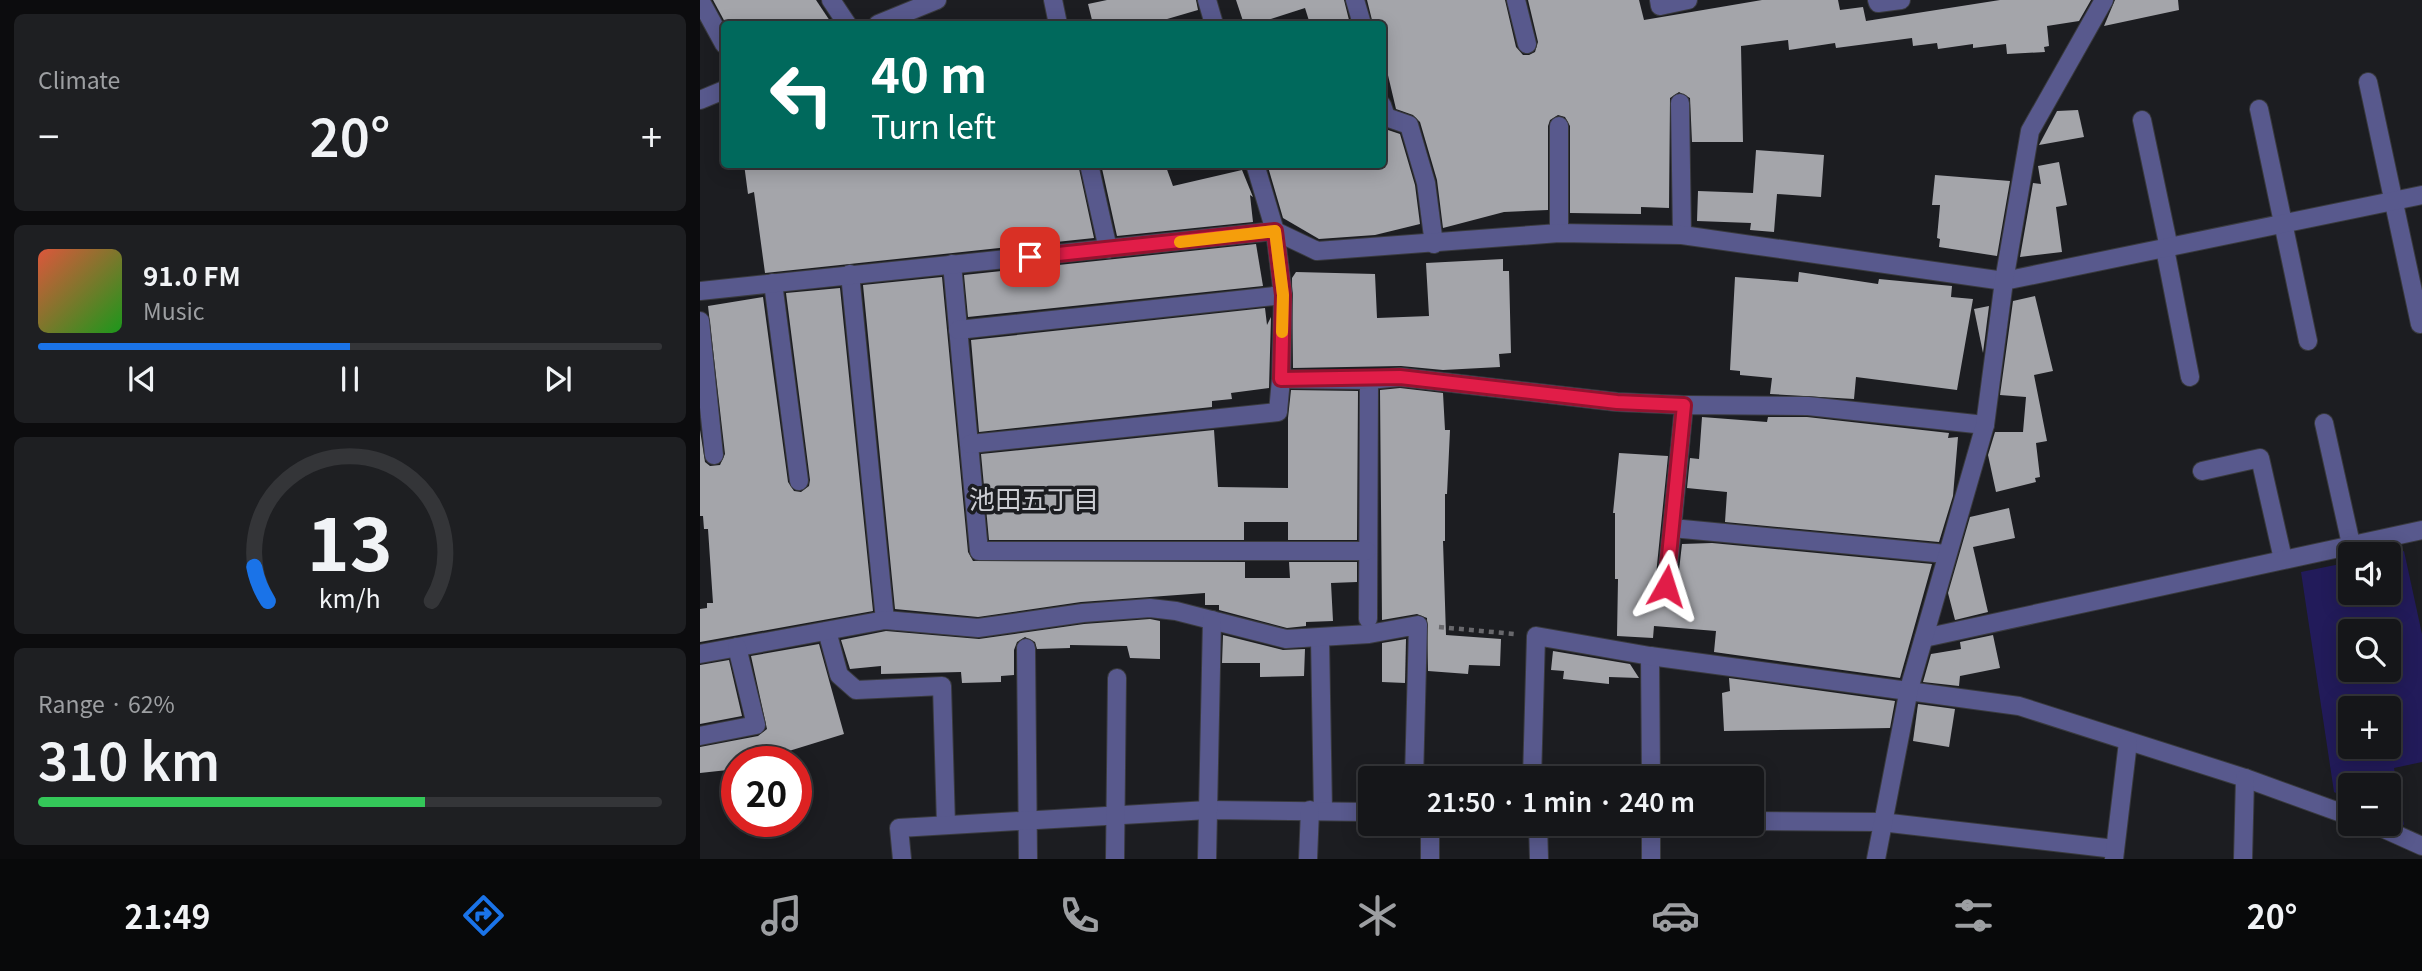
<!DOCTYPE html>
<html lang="en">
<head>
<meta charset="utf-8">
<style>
  body { margin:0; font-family:Georgia,"Noto Sans JP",serif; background:#1e1f22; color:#f1f3f6; height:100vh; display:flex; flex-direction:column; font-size:26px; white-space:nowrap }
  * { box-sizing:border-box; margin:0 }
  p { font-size:23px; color:#9d9fa2 }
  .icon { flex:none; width:38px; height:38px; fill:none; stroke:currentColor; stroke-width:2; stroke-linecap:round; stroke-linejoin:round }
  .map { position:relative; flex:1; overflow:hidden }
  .sheet { display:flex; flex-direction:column; gap:14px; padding:14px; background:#0c0c0e; width:700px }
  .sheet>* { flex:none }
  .hud { position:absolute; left:21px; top:21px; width:665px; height:147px; border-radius:7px; box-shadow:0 4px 18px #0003,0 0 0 2px #343538; background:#00695c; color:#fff; overflow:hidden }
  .controls { position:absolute; left:1638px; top:542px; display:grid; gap:14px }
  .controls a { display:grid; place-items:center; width:63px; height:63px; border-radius:7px; background:#151619; box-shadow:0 4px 18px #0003,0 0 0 2px #343538; font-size:35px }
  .speed { position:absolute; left:21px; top:746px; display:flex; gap:14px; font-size:35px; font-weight:700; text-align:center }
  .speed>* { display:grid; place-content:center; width:91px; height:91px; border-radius:50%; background:#151619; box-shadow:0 4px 18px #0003,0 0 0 2px #343538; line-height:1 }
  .speed .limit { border:10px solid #d22; background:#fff; color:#111 }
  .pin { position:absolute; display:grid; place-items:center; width:60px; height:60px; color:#fff; margin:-30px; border-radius:14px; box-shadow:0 4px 10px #0006 }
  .me { position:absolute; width:77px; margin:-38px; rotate:6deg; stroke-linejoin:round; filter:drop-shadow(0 0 5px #0008) }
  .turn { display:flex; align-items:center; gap:24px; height:147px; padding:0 35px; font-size:32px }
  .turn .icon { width:91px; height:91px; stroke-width:2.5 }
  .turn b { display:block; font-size:49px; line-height:60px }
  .big { font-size:52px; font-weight:600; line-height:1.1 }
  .sheet .tile { flex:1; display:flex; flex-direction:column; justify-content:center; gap:10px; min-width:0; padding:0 24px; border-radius:10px; background:#1e1f22 }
  .sheet .dial { align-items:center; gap:0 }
  .dial svg { height:182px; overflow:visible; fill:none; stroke:#343538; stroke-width:7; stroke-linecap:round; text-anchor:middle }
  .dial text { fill:#f1f3f6; stroke:none }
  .song { display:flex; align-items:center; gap:21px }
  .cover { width:84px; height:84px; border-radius:10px; background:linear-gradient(135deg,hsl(10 70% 55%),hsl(120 70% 35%)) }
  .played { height:7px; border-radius:4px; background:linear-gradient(90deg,#1a73e8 50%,#343538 50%) }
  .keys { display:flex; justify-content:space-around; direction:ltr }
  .heat { display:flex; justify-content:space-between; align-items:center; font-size:38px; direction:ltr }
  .charge { height:10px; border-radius:5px; background:linear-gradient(90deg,#34c759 62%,#343538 0) }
  .trip { position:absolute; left:658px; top:766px; width:406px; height:70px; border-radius:7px; background:#151619; box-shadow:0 4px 18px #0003,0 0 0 2px #343538; font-weight:600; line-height:70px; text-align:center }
  .tabs { display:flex; height:112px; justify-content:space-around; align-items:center; background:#08090a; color:#9d9fa2 }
  .tabs .icon { width:49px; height:49px }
  .tabs .selected { color:#1a73e8 }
  .tabs b { font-size:32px; color:#f1f3f6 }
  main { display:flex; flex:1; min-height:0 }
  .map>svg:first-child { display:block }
  .green { fill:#221b5a; fill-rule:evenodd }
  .building { fill:#a4a5aa }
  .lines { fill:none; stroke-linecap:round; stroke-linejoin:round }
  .minor-casing { stroke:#393a3e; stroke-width:20 }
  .path { stroke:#68686c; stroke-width:4.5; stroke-dasharray:5 5; stroke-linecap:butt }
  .minor { stroke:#58598d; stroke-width:18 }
  .route-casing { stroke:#92132f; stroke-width:18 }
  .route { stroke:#e11d48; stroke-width:12 }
  .slow { stroke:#f59e0b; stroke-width:12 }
  .labels { text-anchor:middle; stroke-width:7; stroke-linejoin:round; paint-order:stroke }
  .neighbourhood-label { font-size:26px; fill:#cdced4; stroke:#1c1d21 }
</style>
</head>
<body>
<main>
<section class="sheet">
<div class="tile"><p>Climate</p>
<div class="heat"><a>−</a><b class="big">20°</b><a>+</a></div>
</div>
<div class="tile">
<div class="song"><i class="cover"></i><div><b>91.0 FM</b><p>Music</p></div></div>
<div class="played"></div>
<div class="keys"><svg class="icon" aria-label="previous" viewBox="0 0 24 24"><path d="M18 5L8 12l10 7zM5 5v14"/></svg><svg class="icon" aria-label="pause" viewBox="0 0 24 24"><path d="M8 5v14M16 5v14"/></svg><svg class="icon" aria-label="next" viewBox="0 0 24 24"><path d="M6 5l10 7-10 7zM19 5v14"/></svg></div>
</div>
<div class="tile dial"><svg viewBox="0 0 100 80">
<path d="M14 69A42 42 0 1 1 86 69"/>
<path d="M14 69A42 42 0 0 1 8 54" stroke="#1a73e8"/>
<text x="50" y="56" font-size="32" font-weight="700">13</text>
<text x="50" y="72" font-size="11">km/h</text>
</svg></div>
<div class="tile"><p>Range · 62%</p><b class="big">310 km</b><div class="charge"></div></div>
</section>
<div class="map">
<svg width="1722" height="859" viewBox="0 0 1722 859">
  <rect width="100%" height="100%" fill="#1c1d21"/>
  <path class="green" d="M1704 551 1722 634V762L1694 768 1704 825 1689 818V786H1650V800L1634 792 1601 572 1650 562V593H1689L1687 555ZM1650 632H1689V670H1650ZM1650 709H1689V747H1650Z"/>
  <g class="building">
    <polygon points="13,0 116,0 132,24 26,24"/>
    <polygon points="407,0 496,0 498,10 450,24 393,24 388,4"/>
    <polygon points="536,0 644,0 650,24 610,24 605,8 555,24 544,24"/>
    <polygon points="667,0 805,0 816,47 823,55 829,55 835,52 838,42 828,0 939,0 944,20 1062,0 1138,0 1140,10 1163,7 1166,21 1300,0 1391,0 1379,21 1347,26 1349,46 1344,47 1345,52 1307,54 1306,44 1273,48 1273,44 1238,49 1237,43 1213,46 1212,38 1136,48 1135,43 1089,50 1088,40 1041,46 1043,142 992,142 990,98 979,92 970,98 969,208 941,207 941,214 870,213 870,126 865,117 858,115 850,120 848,126 848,210 804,212 743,228 737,180 720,122 713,115 696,109 682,50 682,24 673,24"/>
    <polygon points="1415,0 1478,0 1479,10 1404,26"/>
    <polygon points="1378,110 1384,137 1339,145 1357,111"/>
    <polygon points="682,128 700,134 715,185 720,224 675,235 619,239 583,218 568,167 682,164"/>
    <polygon points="1056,150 1124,155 1121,197 1077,194 1074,232 1050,230 1051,223 997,221 998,191 1053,193"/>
    <polygon points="1359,162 1367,205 1356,207 1362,252 1320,257 1333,183 1341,184 1338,166"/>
    <polygon points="44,164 378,164 394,238 65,273 54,192 48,194"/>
    <polygon points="401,164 465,164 473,186 542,170 553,197 550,195 553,222 417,236"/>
    <polygon points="1235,175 1310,181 1297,256 1239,247 1240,239 1237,238 1240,205 1232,205"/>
    <polygon points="556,244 563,286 268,317 264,275"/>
    <polygon points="803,259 803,271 809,271 811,353 799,354 800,367 743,370 701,366 593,368 592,278 596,272 675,274 677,318 729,316 726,263"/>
    <polygon points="1099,272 1178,284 1179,279 1252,286 1251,297 1273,299 1257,390 1156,377 1154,399 1070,394 1072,378 1040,375 1040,371 1030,370 1035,277 1098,282"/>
    <polygon points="242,277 268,552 273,561 545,562 545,578 590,578 589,562 657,562 657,582 631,583 633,621 606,622 606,626 587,628 519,610 519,605 505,605 505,593 381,602 278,617 195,609 163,285"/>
    <polygon points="140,288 173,611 0,642 0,609 7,608 7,603 13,603 8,529 4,529 3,516 0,516 0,430 5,462 10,466 20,465 25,454 8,306 63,297 88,482 94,491 101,492 109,486 110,480 86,293"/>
    <polygon points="1335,296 1353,371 1334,375 1347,441 1336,443 1340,477 1335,478 1336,482 1296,492 1288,455 1295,432 1323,432 1326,397 1300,395 1313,301"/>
    <polygon points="1289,306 1283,353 1274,309"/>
    <polygon points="565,308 567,325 571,317 569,388 531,393 532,399 512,401 512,407 279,432 271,340"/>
    <polygon points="700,388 743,393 745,430 750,430 747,494 745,494 745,541 743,541 746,635 801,639 800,666 769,665 768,674 728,671 727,618 717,614 682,620 680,390"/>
    <polygon points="591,390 658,391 657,540 588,540 588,522 544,522 544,540 289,540 281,454 514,430 518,487 588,488 588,418"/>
    <polygon points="1002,417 1067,422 1068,417 1107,417 1249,433 1248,438 1258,437 1253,496 1239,542 1025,522 1027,492 987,488 990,458 999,459"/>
    <polygon points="919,453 968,456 955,585 956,591 964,597 971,596 977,588 982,544 1012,543 1232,564 1200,678 1014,652 1016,631 954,626 953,638 917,636 918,579 915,579 915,513 913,513"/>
    <polygon points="1309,508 1315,538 1273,547 1288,612 1255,620 1248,593 1270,517"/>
    <polygon points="450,619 460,621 460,659 430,658 427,646 370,645 370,648 337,649 335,642 325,637 317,642 314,650 314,675 301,676 301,682 262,683 261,672 181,674 181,666 150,669 141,640 186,631 279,639 384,624"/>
    <polygon points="523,635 583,650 605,649 604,676 560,677 560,663 522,663"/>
    <polygon points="1293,635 1300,668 1260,676 1259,686 1223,682 1231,654 1261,649 1260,642"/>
    <polygon points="706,639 705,683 682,682 682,643"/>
    <polygon points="119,644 144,734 76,755 78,761 37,761 37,769 0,773 0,747 58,736 67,729 51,656"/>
    <polygon points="853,651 930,664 939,678 909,677 909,684 863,679 864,671 851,670"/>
    <polygon points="29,660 42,716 0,724 0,665"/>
    <polygon points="1029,678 1195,701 1190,728 1024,731 1022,693 1030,691"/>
    <polygon points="1218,704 1255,709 1249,747 1213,741"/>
  </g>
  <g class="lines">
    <g class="minor-casing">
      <g id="minor">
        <polyline points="0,0 24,44"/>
        <polyline points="131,0 147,24"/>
        <polyline points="353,0 358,24"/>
        <polyline points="507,0 514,24"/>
        <polyline points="655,0 662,24"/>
        <polyline points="816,0 827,44"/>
        <polyline points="959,0 960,6 988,0"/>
        <polyline points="1177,0 1178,3 1201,0"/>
        <polyline points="178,24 237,0"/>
        <polyline points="1668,82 1720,324"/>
        <polyline points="0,100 24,90"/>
        <polyline points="980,103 982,235"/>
        <polyline points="682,105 686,117 709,125 726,183 734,244"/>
        <polyline points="1559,109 1608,341"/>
        <polyline points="1442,120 1469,248"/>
        <polyline points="859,126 859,233"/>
        <polyline points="389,164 408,249"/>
        <polyline points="555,164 575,231 583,295 581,379 669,380 668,619"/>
        <polyline points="1465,249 1490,377"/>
        <polyline points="252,264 279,551 667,551"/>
        <polyline points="150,274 185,620"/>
        <polyline points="73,283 99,481"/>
        <polyline points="0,291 575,231 617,251 859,233 982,235 1304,281 1722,195"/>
        <polyline points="0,321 14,455"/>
        <polyline points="258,330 583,295"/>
        <polyline points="669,380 700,377 917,402 984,405"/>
        <polyline points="1624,423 1651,544"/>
        <polyline points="270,444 578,412 581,379"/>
        <polyline points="1502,471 1560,458 1583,559"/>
        <polyline points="1246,554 972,528 984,405 1108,406 1285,425"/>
        <polyline points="966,586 972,528"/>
        <polyline points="127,631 139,675 156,690 242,686 246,825"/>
        <polyline points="620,638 623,811"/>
        <polyline points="1224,638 1722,530"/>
        <polyline points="326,648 328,859"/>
        <polyline points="0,654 185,620 278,628 383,613 450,608 476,611 586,639 669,634 718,625 714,779"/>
        <polyline points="950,656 951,779"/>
        <polyline points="0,736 56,725 37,647"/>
        <polyline points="832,779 836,636 950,656 1319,706 1545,778 1650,816"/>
        <polyline points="1052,821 1181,822 1415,849"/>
        <polyline points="838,824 839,859"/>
        <polyline points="1673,824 1722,846"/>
        <polyline points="202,859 199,828 508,810 670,812"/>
        <polyline points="415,859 417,678"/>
        <polyline points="507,859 512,620"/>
        <polyline points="608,859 610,810"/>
        <polyline points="730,859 730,824"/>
        <polyline points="951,859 951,824"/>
        <polyline points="1176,859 1209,689 1285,425 1304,281 1330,131 1404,0"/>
        <polyline points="1414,859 1428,742"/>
        <polyline points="1543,859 1545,778"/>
      </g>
    </g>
    <polyline class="path" points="739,627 814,634"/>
    <use href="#minor" class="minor"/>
  </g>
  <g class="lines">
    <g class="route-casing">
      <polyline id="route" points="330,257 575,231 583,295 581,379 700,377 917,402 984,405 966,586"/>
    </g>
    <use href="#route" class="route"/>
    <polyline class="slow" points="480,242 575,231 583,295 582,332"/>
  </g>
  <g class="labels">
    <g class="neighbourhood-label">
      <text x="334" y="509">池田五丁目</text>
    </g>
  </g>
</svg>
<div class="controls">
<a><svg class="icon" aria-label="sound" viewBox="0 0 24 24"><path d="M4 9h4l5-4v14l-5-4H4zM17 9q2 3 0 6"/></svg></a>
<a><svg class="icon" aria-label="search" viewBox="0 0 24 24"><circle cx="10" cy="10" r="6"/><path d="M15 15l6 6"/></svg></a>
<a>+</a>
<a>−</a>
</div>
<div class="speed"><div class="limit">20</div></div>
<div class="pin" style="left:330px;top:257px;background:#d93025"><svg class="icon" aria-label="arrive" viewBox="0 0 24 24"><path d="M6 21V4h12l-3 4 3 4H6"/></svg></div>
<svg class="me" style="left:966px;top:586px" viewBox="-20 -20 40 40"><path d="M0-17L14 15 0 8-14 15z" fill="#e11d48" stroke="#fff" stroke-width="4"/></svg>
<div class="trip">21:50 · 1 min · 240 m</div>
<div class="hud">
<div class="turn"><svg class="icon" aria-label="left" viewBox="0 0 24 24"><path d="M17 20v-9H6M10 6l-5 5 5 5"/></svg><div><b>40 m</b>Turn left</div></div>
</div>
</div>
</main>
<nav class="tabs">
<b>21:49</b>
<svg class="icon selected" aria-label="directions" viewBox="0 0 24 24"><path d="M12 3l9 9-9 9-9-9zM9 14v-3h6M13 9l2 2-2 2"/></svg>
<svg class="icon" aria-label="music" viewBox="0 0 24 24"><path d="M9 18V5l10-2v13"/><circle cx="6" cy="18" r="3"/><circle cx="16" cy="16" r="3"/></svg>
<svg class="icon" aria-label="phone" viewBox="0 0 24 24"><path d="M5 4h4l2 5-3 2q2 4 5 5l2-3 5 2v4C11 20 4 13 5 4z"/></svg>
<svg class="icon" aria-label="climate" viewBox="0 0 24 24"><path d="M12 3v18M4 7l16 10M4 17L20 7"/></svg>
<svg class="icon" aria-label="car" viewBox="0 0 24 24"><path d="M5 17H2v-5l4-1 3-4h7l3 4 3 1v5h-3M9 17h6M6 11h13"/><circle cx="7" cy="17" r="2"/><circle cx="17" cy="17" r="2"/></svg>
<svg class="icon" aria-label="filters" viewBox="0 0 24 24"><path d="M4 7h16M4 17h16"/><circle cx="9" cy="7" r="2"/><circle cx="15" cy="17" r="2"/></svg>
<b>20°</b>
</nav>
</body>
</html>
